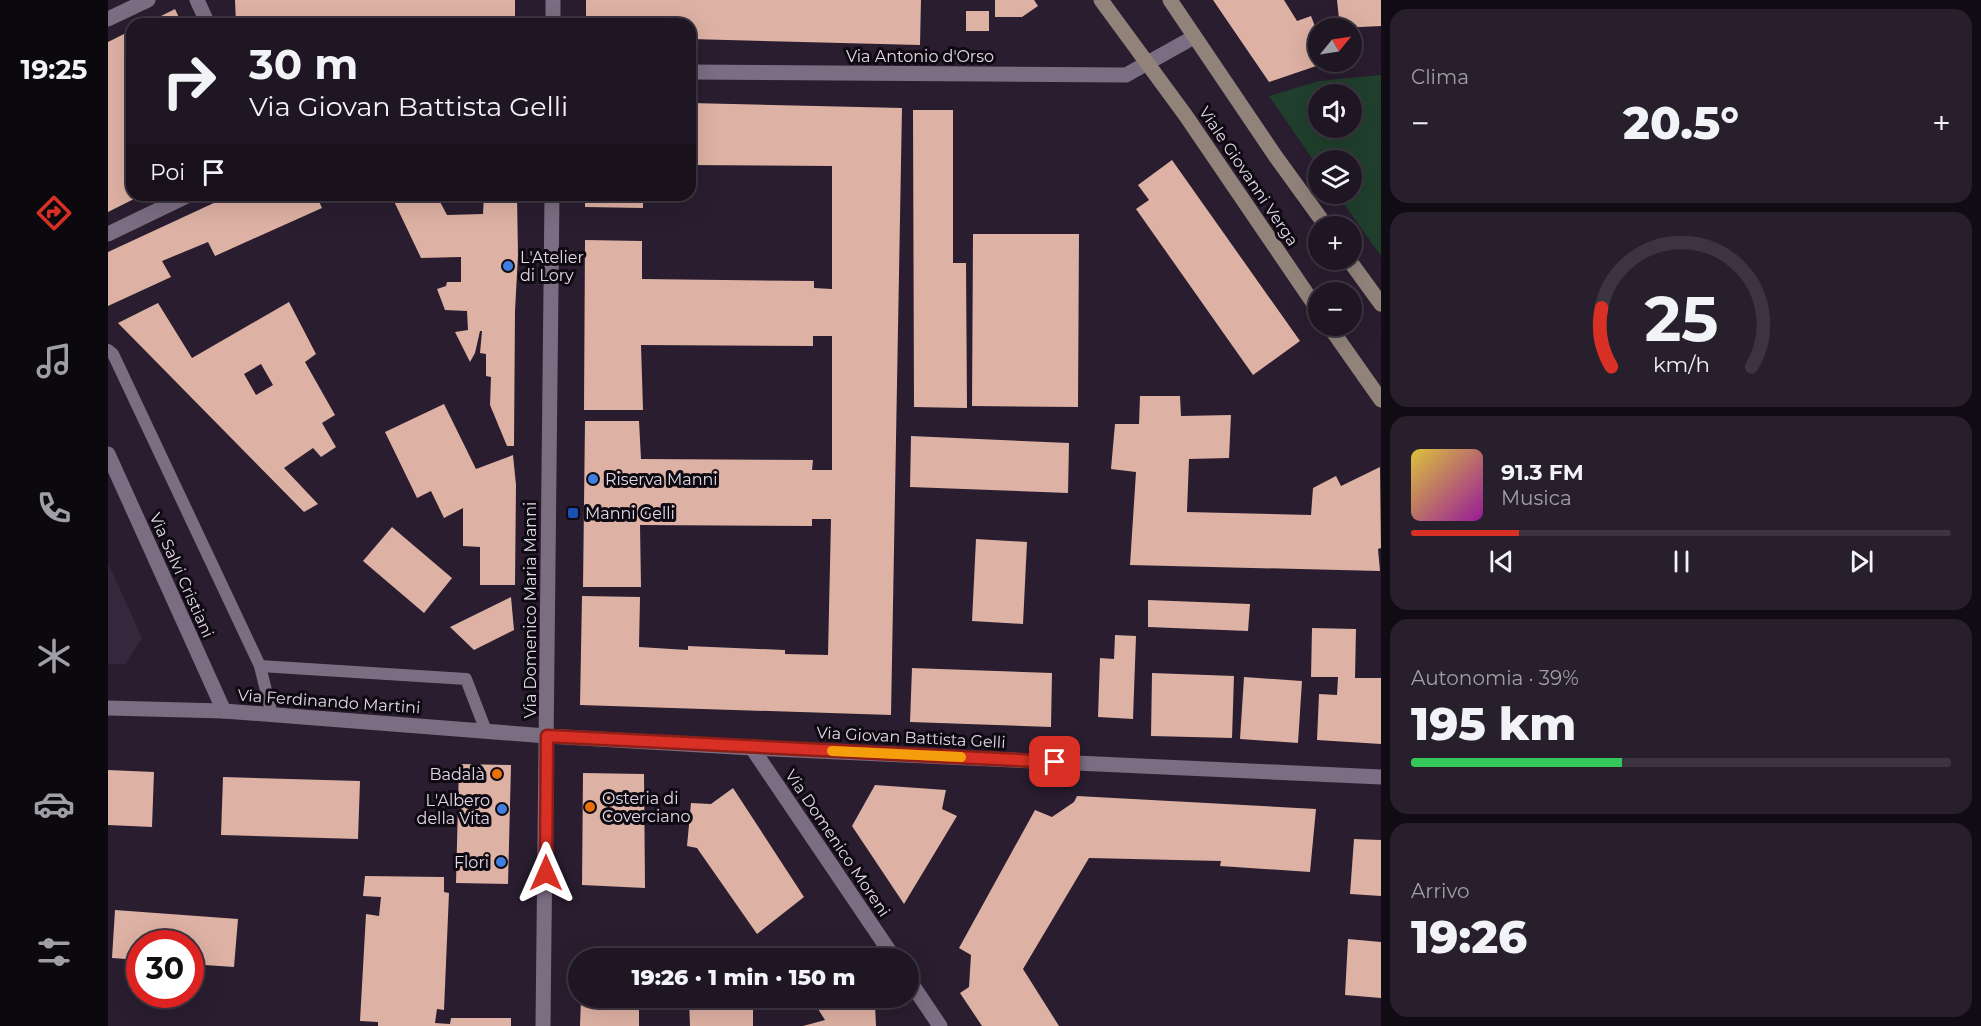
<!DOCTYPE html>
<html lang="it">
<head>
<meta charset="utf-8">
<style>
  body { margin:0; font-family:Montserrat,sans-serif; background:#271f2b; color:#f1f3f6; height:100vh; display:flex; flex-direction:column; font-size:22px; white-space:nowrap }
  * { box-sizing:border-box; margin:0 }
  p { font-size:20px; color:#a19fa6 }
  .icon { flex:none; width:33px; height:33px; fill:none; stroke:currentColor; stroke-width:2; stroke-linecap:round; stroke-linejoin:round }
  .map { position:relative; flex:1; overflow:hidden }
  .details { display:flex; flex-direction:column; gap:9px; padding:9px; background:#110c13; width:600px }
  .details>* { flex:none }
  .guide { position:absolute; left:18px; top:18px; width:570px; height:183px; border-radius:18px; box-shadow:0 6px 24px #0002,0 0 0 2px #3c3541; background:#1f1623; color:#f1f3f6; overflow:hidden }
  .needle { width:39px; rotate:60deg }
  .fabs { position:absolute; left:1200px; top:18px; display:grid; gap:12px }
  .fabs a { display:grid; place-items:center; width:54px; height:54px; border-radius:50%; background:#1f1623; box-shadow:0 6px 24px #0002,0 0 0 2px #3c3541; font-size:30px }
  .speed { position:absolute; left:18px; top:930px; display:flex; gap:12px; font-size:30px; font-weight:700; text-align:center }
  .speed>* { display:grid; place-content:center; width:78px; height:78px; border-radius:50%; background:#1f1623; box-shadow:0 6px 24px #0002,0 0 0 2px #3c3541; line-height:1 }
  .speed .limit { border:9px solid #d22; background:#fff; color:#111 }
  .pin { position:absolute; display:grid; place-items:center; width:51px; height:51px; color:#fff; margin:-26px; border-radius:12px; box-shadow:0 3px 9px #0006 }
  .me { position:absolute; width:66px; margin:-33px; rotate:0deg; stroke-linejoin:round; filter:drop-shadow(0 0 4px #0008) }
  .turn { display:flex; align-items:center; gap:21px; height:126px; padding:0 24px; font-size:27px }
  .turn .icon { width:78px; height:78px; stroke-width:2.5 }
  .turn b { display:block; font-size:42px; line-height:51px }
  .then { display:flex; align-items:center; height:57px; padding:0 24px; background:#0003; gap:12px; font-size:22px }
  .big { font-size:45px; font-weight:800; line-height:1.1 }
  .details .card { flex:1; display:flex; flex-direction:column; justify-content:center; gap:9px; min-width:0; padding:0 21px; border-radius:18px; background:#271f2b }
  .details .dial { align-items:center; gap:0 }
  .dial svg { height:156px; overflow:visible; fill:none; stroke:#3c3541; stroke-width:7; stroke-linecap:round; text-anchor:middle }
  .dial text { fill:#f1f3f6; stroke:none }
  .song { display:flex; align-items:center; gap:18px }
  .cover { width:72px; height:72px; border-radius:9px; background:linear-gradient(135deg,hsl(50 70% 55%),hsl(300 70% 35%)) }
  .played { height:6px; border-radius:3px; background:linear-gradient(90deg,#d93025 20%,#3c3541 20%) }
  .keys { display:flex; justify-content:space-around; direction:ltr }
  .heat { display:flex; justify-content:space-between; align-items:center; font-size:33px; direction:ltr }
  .charge { height:9px; border-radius:4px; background:linear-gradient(90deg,#34c759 39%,#3c3541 0) }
  .trip { position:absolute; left:460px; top:948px; width:351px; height:60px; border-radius:30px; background:#1f1623; box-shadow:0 6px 24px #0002,0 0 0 2px #3c3541; font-weight:800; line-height:60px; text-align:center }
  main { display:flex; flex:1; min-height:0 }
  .menu { display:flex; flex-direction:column; width:108px; justify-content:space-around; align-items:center; background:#0c090e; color:#a19fa6 }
  .menu .icon { width:42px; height:42px }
  .menu .active { color:#d93025 }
  .menu b { font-size:27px; color:#f1f3f6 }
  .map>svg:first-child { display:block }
  .built { fill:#36273c }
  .green { fill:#203f2d; fill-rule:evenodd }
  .building { fill:#ddb1a3; fill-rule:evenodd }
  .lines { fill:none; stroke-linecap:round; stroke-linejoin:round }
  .service { stroke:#7b6d82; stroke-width:12 }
  .minor { stroke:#7b6d82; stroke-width:15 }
  .secondary { stroke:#91837a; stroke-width:15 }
  .route-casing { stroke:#8d1f18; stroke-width:15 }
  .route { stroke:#d93025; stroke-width:10 }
  .slow { stroke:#f59e0b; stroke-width:10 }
  .shop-dot { fill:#3f7fe0; stroke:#0f0a12; stroke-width:2 }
  .transit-dot { fill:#1a4fb4; stroke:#0f0a12; stroke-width:2 }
  .food-dot { fill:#e8710a; stroke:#0f0a12; stroke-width:2 }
  .labels { text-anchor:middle; stroke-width:6; stroke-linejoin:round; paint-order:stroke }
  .street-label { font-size:16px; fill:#e1d9e5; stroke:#0f0a12 }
  .poi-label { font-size:16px; fill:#e1d9e5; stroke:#0f0a12; text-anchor:start }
</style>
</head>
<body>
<main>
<nav class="menu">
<b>19:25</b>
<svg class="icon active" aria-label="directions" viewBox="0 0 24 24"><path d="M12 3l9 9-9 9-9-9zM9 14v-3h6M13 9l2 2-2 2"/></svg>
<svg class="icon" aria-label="music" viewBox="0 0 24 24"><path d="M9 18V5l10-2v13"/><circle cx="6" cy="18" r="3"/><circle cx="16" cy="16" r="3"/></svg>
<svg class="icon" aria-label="phone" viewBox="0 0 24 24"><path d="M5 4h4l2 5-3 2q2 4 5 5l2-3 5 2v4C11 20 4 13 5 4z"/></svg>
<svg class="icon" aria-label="climate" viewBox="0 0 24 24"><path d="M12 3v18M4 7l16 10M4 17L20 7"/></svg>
<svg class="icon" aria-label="car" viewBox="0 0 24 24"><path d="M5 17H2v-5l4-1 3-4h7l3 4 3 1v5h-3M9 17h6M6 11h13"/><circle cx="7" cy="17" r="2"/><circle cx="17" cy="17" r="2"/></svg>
<svg class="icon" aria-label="filters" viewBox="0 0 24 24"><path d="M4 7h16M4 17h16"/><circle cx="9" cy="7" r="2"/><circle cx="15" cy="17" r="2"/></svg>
</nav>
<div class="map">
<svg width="1273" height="1026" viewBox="0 0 1273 1026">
  <rect width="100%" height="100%" fill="#291d2f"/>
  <polygon class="built" points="0,563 34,638 17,664 0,664"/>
  <path class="green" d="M1273 75V256L1229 194H1244V160H1210V167L1161 96 1211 81ZM1210 94H1244V128H1210Z"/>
  <g class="building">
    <polygon points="127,0 407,0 407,24 128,24"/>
    <polygon points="478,0 813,0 812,45 582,39 582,24 478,24"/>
    <polygon points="887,0 926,0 930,6 914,17 887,17"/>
    <polygon points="1105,0 1176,0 1189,21 1203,16 1210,34 1210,62 1220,62 1161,82"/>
    <polygon points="1229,0 1273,0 1273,26 1232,28"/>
    <polygon points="67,9 74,24 37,24"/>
    <rect x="858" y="11" width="23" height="20"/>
    <polygon points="24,30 24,195 34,195 0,212 0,42"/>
    <polygon points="582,103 794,108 783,715 472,705 474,596 532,597 531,647 580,650 580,646 677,650 677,654 720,655 723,519 704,519 704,526 532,525 533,587 475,587 477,421 531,421 533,459 705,460 704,470 724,470 724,336 705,336 705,346 533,345 535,410 476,410 477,240 534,241 534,279 706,281 706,288 724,289 724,166 582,165"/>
    <polygon points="805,110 845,110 845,263 858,263 859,408 806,407"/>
    <polygon points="1064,160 1192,341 1145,375 1028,209 1041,200 1030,185"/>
    <polygon points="123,195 208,195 214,208 107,256 100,242 54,261 63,277 0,306 0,252"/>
    <polygon points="283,195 336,195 330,198 339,215 375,214 376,195 409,195 410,255 407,311 406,446 399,446 382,405 383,377 378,376 378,354 372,353 374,331 372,331 367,353 362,362 347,332 360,330 359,311 337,310 329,289 338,286 339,282 353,282 353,257 313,258"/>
    <polygon points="477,195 535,195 535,208 477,207"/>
    <polygon points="865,234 971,234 970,407 864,406"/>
    <path d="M181 302 208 354 197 362 227 415 214 423 228 447 213 457 205 448 176 468 210 504 196 512 10 323 50 303 84 358ZM153 364 165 385 148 395 136 374Z"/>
    <polygon points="1032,396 1072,396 1073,416 1123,415 1121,458 1081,459 1079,512 1203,515 1205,488 1228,476 1233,486 1272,467 1273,548 1270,549 1272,571 1022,565 1028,472 1003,469 1007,424 1031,424"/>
    <polygon points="336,404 368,469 405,455 408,485 407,585 372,585 372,547 355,546 355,508 336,518 323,491 309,498 277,432"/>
    <polygon points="803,436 961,443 960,493 802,487"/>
    <polygon points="284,527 344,578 316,613 255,561"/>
    <polygon points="868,539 919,542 915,624 864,621"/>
    <polygon points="403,597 406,630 366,650 342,627"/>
    <polygon points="1040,600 1142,604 1140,631 1040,627"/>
    <polygon points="1204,628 1248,629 1247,678 1273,678 1273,744 1209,740 1211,694 1229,695 1230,677 1203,677"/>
    <polygon points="1007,635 1028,636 1025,719 990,717 992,658 1006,659"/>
    <polygon points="804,668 944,673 943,727 802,722"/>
    <polygon points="1044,673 1126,676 1124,738 1043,736"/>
    <polygon points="1136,677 1194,681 1190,743 1132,739"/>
    <polygon points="351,764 403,765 400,884 348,883"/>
    <polygon points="0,770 46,772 44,827 0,825"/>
    <polygon points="475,773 536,774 537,888 474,885"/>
    <polygon points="115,777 252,781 250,839 113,835"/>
    <polygon points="767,785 838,790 834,809 849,816 796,904 744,826"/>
    <polygon points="625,788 696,897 649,934 589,848 579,846 583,803 603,804"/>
    <polygon points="969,796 1208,809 1202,872 1112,866 1113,861 981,858 915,969 951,1026 874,1026 852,993 861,987 863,955 851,948 927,810 944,817 966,802"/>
    <polygon points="1246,839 1273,840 1273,896 1242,894"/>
    <polygon points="257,876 336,877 336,892 341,893 336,1010 329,1009 327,1023 342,1024 343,1018 403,1018 403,1026 270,1026 270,1022 252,1021 258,914 271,916 273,897 255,896"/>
    <polygon points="7,910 130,919 126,967 82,964 82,944 32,944 32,960 4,958"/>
    <polygon points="1240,939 1273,942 1273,998 1237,995"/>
    <polygon points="728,948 735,958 713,958"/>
    <polygon points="473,998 531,998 531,1026 472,1026"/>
    <polygon points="581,998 645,998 645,1026 582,1026"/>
    <polygon points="703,998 762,998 767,1004 768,1026 695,1026 717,1020"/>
  </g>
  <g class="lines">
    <g class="service">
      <polyline points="0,350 5,354 152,666 358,679 378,731"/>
      <polyline points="152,666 164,715"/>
    </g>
    <g class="minor">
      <polyline points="89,0 100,24"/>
      <polyline points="445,0 445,24"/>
      <polyline points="0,19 40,0"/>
      <polyline points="582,72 1018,75 1086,37"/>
      <polyline points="0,234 81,195"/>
      <polyline points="0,454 116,711"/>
      <polyline points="0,708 116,711 439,736 644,748 1273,777"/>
      <polyline points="644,748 786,958"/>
      <polyline points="801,980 832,1026"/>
      <polyline points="435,1026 444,195"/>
    </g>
    <g class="secondary">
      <polyline points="993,0 1078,116 1210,310"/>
      <polyline points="1062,0 1168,157 1218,226"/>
      <polyline points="1241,260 1273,304"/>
      <polyline points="1221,326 1273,400"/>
    </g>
  </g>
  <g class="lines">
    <g class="route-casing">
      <polyline id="route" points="438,873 439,736 947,762"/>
    </g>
    <use href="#route" class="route"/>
    <polyline class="slow" points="724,751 853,757"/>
  </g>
  <g class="shop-dot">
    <circle cx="400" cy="266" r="6"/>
    <circle cx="485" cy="479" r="6"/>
    <circle cx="394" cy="809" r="6"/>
    <circle cx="393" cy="862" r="6"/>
  </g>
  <rect class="transit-dot" x="459" y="507" width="12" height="12" rx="3"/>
  <g class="food-dot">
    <circle cx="389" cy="774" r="6"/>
    <circle cx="482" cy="807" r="6"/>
  </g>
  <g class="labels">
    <g class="street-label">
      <text x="812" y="62">Via Antonio d'Orso</text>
      <text transform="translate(1141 176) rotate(56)" y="6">Viale Giovanni Verga</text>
      <text transform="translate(74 575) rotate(66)" y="6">Via Salvi Cristiani</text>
      <text transform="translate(422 610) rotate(-90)" y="6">Via Domenico Maria Manni</text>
      <text transform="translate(221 701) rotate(4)" y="6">Via Ferdinando Martini</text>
      <text transform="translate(803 737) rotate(3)" y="6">Via Giovan Battista Gelli</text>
      <text transform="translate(730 843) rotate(56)" y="6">Via Domenico Moreni</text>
    </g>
    <g class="poi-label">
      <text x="412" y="263">L'Atelier<tspan x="412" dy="18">di Lory</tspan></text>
      <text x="497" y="485">Riserva Manni</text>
      <text x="477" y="519">Manni Gelli</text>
      <text x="377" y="780" text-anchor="end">Badalà</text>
      <text x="494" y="804">Osteria di<tspan x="494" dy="18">Coverciano</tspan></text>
      <text x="382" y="806" text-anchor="end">L'Albero<tspan x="382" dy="18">della Vita</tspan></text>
      <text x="381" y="868" text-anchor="end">Flori</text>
    </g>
  </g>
</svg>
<div class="fabs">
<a><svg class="needle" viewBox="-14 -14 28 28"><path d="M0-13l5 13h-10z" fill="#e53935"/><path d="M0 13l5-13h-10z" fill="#a19fa6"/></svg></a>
<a><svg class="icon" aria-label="sound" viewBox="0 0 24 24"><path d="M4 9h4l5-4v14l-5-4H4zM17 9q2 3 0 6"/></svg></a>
<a><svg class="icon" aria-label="layers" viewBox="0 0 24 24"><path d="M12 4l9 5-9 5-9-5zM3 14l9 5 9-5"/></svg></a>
<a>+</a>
<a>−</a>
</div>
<div class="speed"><div class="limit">30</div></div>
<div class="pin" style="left:947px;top:762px;background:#d93025"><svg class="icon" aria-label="arrive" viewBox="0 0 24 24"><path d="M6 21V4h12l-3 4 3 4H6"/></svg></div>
<svg class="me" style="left:438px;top:873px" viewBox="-20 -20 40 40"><path d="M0-17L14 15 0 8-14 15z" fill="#d93025" stroke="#fff" stroke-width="4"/></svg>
<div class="trip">19:26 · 1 min · 150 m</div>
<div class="guide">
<div class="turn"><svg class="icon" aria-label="right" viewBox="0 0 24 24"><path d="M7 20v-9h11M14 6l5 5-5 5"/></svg><div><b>30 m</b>Via Giovan Battista Gelli</div></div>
<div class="then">Poi<svg class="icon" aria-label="arrive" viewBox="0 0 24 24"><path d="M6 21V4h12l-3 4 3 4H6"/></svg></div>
</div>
</div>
<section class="details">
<div class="card"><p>Clima</p>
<div class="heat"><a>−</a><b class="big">20.5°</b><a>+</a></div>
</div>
<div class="card dial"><svg viewBox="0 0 100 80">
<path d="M14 69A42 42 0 1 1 86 69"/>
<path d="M14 69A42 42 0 0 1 9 39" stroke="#d93025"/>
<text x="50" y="56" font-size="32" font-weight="700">25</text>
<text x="50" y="72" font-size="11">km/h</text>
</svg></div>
<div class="card">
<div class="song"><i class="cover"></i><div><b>91.3 FM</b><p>Musica</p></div></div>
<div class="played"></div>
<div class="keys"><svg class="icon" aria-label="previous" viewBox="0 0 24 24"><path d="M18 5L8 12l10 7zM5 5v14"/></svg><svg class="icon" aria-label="pause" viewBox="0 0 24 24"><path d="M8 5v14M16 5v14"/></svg><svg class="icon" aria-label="next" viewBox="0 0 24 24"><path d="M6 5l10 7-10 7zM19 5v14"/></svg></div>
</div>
<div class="card"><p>Autonomia · 39%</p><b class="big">195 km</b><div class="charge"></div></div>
<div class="card"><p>Arrivo</p><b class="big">19:26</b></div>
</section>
</main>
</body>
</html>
